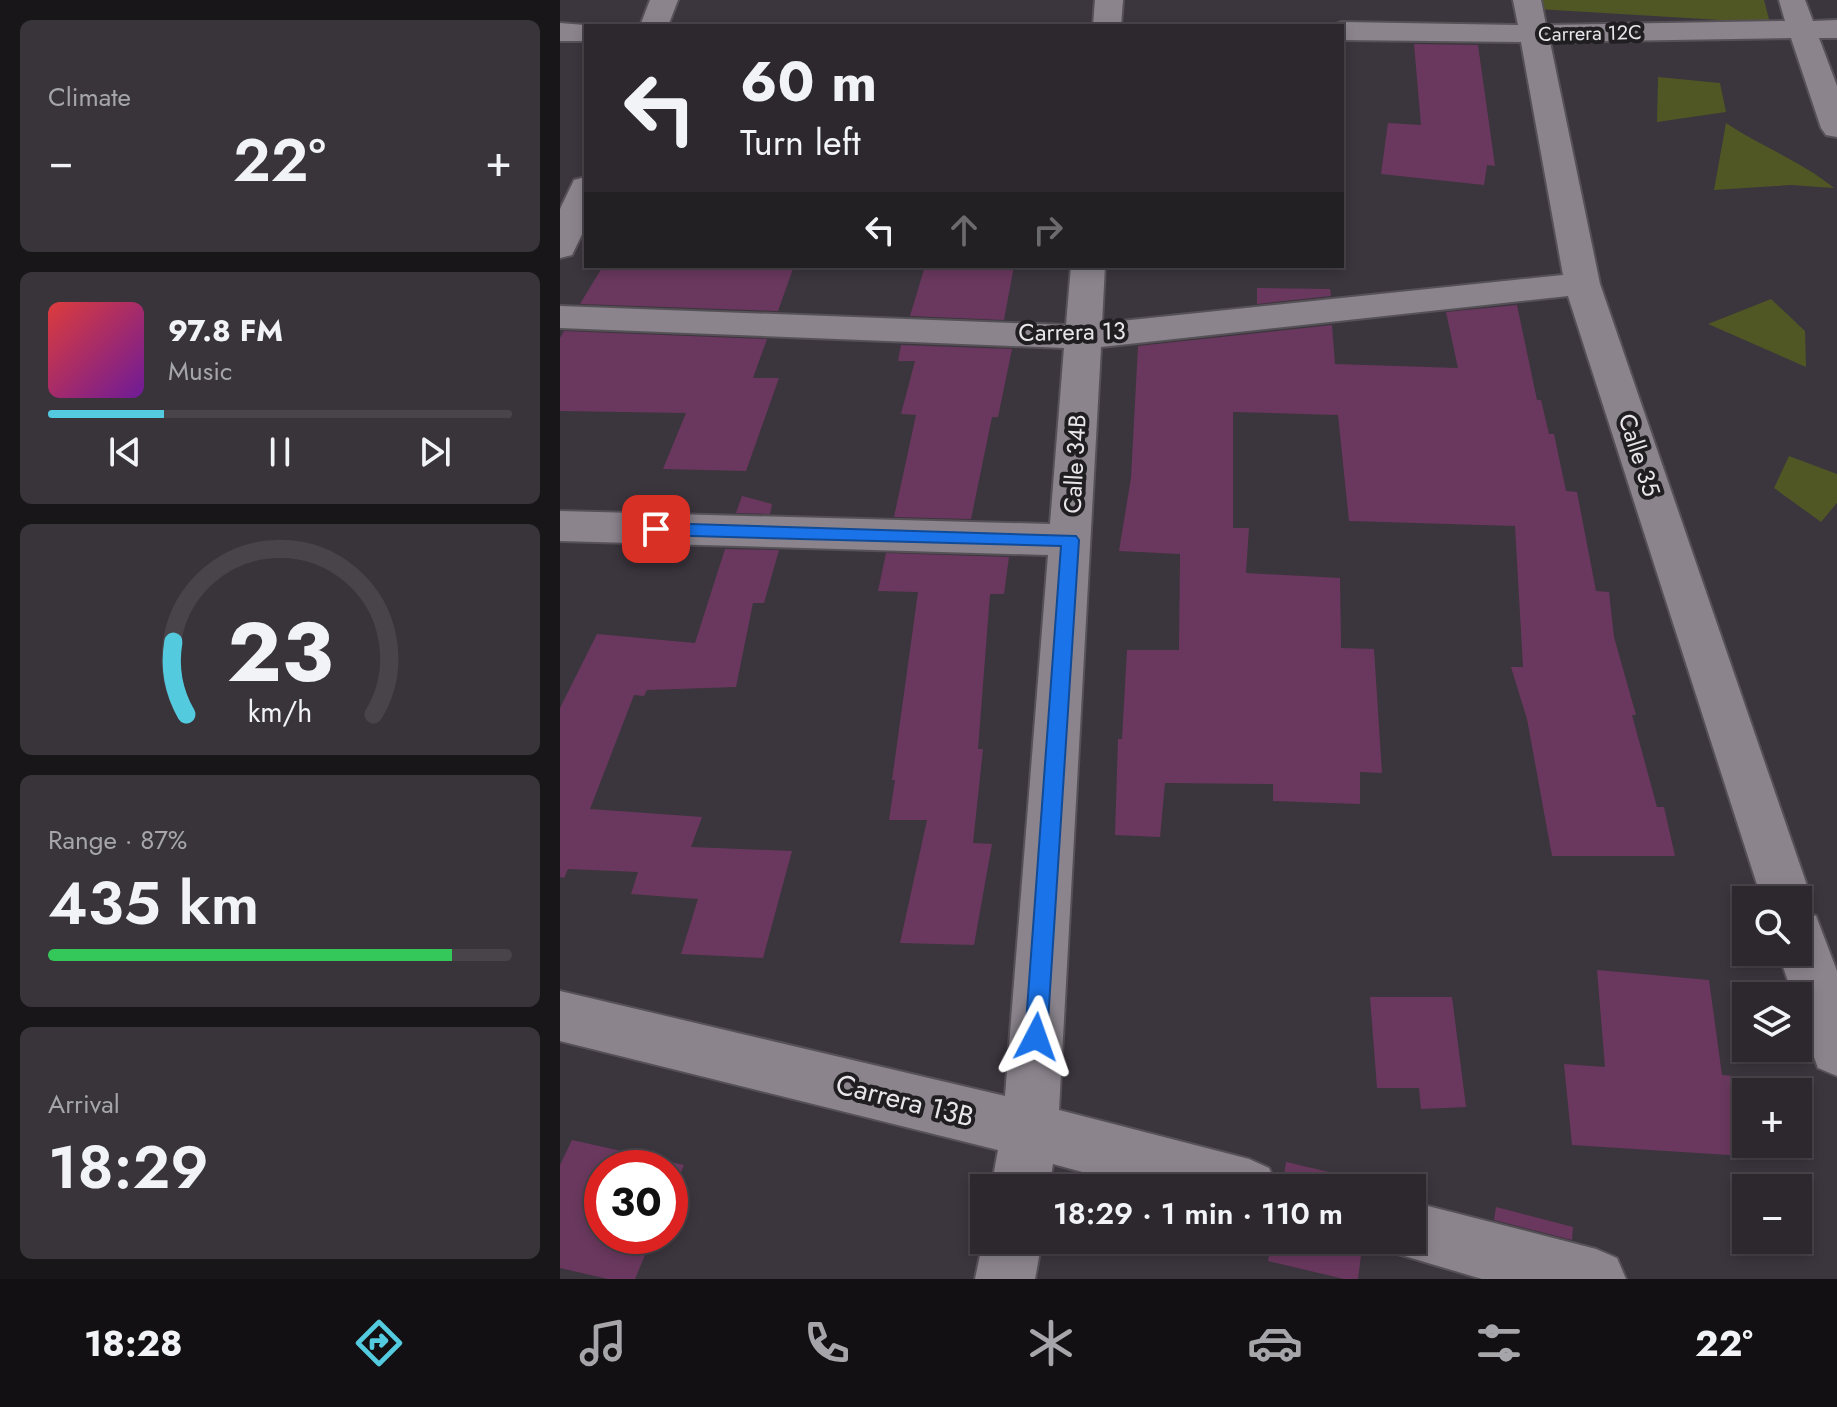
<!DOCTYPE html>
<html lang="en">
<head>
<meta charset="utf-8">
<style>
  body { margin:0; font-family:Jost,sans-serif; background:#38343a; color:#f1f3f6; height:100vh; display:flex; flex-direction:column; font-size:30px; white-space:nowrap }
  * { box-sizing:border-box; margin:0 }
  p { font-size:26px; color:#a6a6aa }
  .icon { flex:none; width:44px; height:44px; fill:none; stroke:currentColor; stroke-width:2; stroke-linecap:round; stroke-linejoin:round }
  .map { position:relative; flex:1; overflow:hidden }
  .sheet { display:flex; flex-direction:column; gap:20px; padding:20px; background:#181619; width:560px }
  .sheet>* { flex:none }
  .banner { position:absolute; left:24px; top:24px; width:760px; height:244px; border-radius:0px; box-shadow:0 4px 12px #0003,0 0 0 2px #48444a; background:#2c282e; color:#f1f3f6; overflow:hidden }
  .buttons { position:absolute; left:1172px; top:886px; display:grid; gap:16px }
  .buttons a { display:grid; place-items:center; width:80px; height:80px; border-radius:0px; background:#2c282e; box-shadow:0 4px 12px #0003,0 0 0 2px #48444a; font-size:40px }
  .speed { position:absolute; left:24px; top:1150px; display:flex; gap:16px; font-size:40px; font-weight:700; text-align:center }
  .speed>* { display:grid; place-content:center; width:104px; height:104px; border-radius:50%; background:#2c282e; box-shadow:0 4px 12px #0003,0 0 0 2px #48444a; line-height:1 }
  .speed .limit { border:12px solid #d22; background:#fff; color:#111 }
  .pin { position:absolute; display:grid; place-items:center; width:68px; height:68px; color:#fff; margin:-34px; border-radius:16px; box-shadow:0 4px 12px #0006 }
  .me { position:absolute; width:88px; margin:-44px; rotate:4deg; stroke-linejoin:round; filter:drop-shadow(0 0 6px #0008) }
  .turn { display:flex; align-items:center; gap:28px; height:168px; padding:0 24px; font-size:36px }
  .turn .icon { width:104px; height:104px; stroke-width:2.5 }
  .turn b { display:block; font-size:56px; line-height:68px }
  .lanes { display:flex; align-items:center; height:76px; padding:0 24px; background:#0003; justify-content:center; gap:40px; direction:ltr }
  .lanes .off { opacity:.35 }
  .big { font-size:60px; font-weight:600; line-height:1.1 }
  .sheet .widget { flex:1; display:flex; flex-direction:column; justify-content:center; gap:12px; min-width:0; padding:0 28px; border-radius:12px; background:#38343a }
  .sheet .dial { align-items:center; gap:0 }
  .dial svg { height:208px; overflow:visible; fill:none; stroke:#48444a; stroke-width:7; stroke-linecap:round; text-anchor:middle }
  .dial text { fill:#f1f3f6; stroke:none }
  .song { display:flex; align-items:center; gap:24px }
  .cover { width:96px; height:96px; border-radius:12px; background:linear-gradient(135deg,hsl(0 70% 55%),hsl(280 70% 35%)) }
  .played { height:8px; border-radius:4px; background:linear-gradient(90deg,#54cade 25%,#48444a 25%) }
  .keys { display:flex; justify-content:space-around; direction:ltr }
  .heat { display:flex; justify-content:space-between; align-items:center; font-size:44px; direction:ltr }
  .charge { height:12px; border-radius:6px; background:linear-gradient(90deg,#34c759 87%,#48444a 0) }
  .trip { position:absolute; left:410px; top:1174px; width:456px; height:80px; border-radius:0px; background:#2c282e; box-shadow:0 4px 12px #0003,0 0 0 2px #48444a; font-weight:600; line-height:80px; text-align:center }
  .dock { display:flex; height:128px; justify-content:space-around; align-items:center; background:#121012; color:#a6a6aa }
  .dock .icon { width:56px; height:56px }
  .dock .selected { color:#54cade }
  .dock b { font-size:36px; color:#f1f3f6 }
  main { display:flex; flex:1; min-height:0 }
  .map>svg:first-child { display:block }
  .green { fill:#505725 }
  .building { fill:#6a385e }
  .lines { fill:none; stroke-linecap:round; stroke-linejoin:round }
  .street-casing { stroke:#565157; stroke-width:4 }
  .street { fill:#8b848d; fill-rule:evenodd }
  .route { fill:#1a73e8; stroke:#114b97; stroke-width:2 }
  .labels { text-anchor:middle; stroke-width:8; stroke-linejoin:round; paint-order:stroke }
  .far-street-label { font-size:20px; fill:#e9e5ea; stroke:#211e22 }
  .street-label { font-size:24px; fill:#e9e5ea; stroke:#211e22 }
  .near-street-label { font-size:28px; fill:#e9e5ea; stroke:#211e22 }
</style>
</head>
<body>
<main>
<section class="sheet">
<div class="widget"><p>Climate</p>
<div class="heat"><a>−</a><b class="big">22°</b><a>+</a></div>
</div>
<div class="widget">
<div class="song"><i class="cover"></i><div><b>97.8 FM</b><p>Music</p></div></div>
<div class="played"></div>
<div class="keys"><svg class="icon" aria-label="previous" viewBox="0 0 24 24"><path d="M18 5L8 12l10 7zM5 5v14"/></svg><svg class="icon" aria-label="pause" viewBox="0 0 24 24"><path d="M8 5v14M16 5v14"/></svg><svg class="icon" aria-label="next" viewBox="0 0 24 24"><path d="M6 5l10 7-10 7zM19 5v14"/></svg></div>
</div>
<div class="widget dial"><svg viewBox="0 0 100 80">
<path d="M14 69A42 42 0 1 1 86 69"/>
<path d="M14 69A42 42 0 0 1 9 41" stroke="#54cade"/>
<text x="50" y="56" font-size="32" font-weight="700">23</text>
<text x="50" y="72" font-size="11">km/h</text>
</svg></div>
<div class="widget"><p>Range · 87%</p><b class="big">435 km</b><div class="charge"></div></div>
<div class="widget"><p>Arrival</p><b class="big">18:29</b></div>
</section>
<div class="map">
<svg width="1277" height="1279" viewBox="0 0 1277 1279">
  <rect width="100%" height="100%" fill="#3b353d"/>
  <g class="green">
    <polygon points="976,0 1204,0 1210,23 977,9"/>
    <polygon points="1098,77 1160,83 1166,112 1097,122"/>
    <path d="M1166 123C1202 147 1241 161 1274 188L1231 185 1154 190Z"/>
    <polygon points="1211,299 1245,331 1246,367 1148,324"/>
    <polygon points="1229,456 1277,474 1277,503 1261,522 1214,488"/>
  </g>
  <g class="building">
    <polygon points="854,44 918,45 935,166 927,165 924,185 821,174 828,123 861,125"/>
    <polygon points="43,266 234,266 218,311 20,304"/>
    <polygon points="365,266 454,266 444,320 350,316"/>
    <polygon points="697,288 770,289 771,296 697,304"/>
    <polygon points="957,305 977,400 981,400 989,434 994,434 1006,491 1017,492 1036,591 1049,592 1054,637 1076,715 1072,715 1097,807 1104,807 1115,856 992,856 967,719 951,667 963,667 955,526 789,521 778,415 673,412 673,528 689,528 686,573 780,578 781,648 814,649 822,773 800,772 800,804 713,801 713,784 605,783 600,837 555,835 558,739 562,739 567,650 619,650 620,554 559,551 571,478 578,346 772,325 775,364 898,368 886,312"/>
    <polygon points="4,331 207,339 193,378 219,378 186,471 103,469 126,413 0,411 0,338"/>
    <polygon points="341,345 452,349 438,417 432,417 411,519 334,517 356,415 341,414 355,361 338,361"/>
    <polygon points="182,496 212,504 210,514 176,513"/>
    <polygon points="165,549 219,550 204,603 193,603 176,687 87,690 84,696 74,695 30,809 142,817 131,847 232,851 203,958 121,954 138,899 71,894 78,872 8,869 4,878 0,877 0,708 37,634 135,643"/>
    <polygon points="326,553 449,557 444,594 430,594 418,749 423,749 413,843 432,844 414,945 340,943 367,820 329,820 335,780 332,780 358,592 318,591"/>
    <polygon points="1037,970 1149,980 1162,1075 1185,1077 1188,1092 1186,1144 1197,1144 1200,1157 1012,1145 1004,1064 1045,1067"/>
    <polygon points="810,997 892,997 906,1107 861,1109 859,1088 817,1088"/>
    <polygon points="12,1140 124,1165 110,1197 110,1168 42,1168 42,1236 93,1236 75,1279 48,1279 0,1268 0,1165"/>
    <polygon points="726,1162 812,1182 811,1188 722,1188"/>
    <polygon points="936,1207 1013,1227 1012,1240 934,1220"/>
    <polygon points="712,1240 803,1240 798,1279 784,1279 708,1261"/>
  </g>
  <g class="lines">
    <g class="street-casing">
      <g id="street">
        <polygon points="90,0 118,0 108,26 80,26"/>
        <polygon points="535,0 563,0 561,26 533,26"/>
        <polygon points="953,0 981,0 986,25 1225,21 1219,0 1245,0 1253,21 1277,20 1277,38 1259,38 1277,86 1277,137 1266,135 1261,128 1231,38 990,42 1040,284 1252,900 1246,913 1256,916 1277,971 1277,1076 1258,1068 1238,1013 1238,996 1233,996 1218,952 1238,952 1238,900 1202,900 1008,296 541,347 499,1110 689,1159 709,1168 718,1188 581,1188 493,1164 489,1188 431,1188 438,1150 0,1041 0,991 445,1096 488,555 0,541 0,511 490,524 504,348 0,328 0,306 506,325 511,266 545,266 542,323 1003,275 961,42 782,40 782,26 771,26 782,22 958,25"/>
        <polygon points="0,23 36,26 26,26 26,41 0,41"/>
        <polygon points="26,177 26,226 12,255 0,258 0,209 14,180"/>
        <polygon points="852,1202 1036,1249 1057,1258 1066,1279 922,1279 831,1252 826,1240 852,1240"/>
        <polygon points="424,1236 424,1240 482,1240 475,1279 415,1279"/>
      </g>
    </g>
    <use href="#street" class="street"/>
  </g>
  <polygon class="route" points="96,523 516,536 519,540 487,1037 484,1045 476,1048 468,1045 465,1037 501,546 96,535 87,529"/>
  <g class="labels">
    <g class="far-street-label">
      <text transform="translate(1030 33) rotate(-1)" y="7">Carrera 12C</text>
    </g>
    <g class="street-label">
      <text transform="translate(512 332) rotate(-1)" y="8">Carrera 13</text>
      <text transform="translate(1079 455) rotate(72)" y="8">Calle 35</text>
      <text transform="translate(515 464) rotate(-87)" y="8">Calle 34B</text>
    </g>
    <g class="near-street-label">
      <text transform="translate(345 1100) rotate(14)" y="10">Carrera 13B</text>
    </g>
  </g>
</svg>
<div class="buttons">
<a><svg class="icon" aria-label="search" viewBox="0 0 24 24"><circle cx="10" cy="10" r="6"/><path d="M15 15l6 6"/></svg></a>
<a><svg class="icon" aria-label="layers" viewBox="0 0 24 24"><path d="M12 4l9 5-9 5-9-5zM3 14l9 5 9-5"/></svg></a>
<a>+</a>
<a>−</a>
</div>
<div class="speed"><div class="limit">30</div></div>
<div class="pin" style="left:96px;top:529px;background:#d93025"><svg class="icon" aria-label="arrive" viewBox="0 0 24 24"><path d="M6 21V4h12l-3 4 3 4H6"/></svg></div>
<svg class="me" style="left:476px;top:1037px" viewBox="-20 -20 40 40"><path d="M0-17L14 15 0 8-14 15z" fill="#1a73e8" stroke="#fff" stroke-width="4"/></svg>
<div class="trip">18:29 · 1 min · 110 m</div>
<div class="banner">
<div class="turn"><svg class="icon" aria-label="left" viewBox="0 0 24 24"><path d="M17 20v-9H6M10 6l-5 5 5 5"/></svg><div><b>60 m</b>Turn left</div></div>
<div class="lanes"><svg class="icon" aria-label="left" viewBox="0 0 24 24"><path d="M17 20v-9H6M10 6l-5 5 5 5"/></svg><svg class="icon off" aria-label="ahead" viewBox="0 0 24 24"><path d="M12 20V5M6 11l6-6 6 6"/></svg><svg class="icon off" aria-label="right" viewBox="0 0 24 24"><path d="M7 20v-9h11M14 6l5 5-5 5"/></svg></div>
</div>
</div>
</main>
<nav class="dock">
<b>18:28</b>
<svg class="icon selected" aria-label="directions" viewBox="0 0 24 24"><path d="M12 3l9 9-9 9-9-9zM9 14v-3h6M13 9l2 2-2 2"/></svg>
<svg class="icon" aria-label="music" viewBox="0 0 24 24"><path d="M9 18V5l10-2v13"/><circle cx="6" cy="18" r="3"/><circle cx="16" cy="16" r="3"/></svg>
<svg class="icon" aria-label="phone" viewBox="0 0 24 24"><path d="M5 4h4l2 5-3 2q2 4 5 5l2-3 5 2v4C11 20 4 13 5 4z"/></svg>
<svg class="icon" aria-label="climate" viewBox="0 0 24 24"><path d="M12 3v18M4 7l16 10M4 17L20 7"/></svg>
<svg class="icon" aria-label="car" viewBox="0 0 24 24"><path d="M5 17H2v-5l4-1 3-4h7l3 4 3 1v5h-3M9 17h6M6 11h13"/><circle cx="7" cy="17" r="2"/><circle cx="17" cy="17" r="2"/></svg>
<svg class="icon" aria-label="filters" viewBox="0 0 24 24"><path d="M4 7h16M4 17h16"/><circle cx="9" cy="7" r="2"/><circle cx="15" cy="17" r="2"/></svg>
<b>22°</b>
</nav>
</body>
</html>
